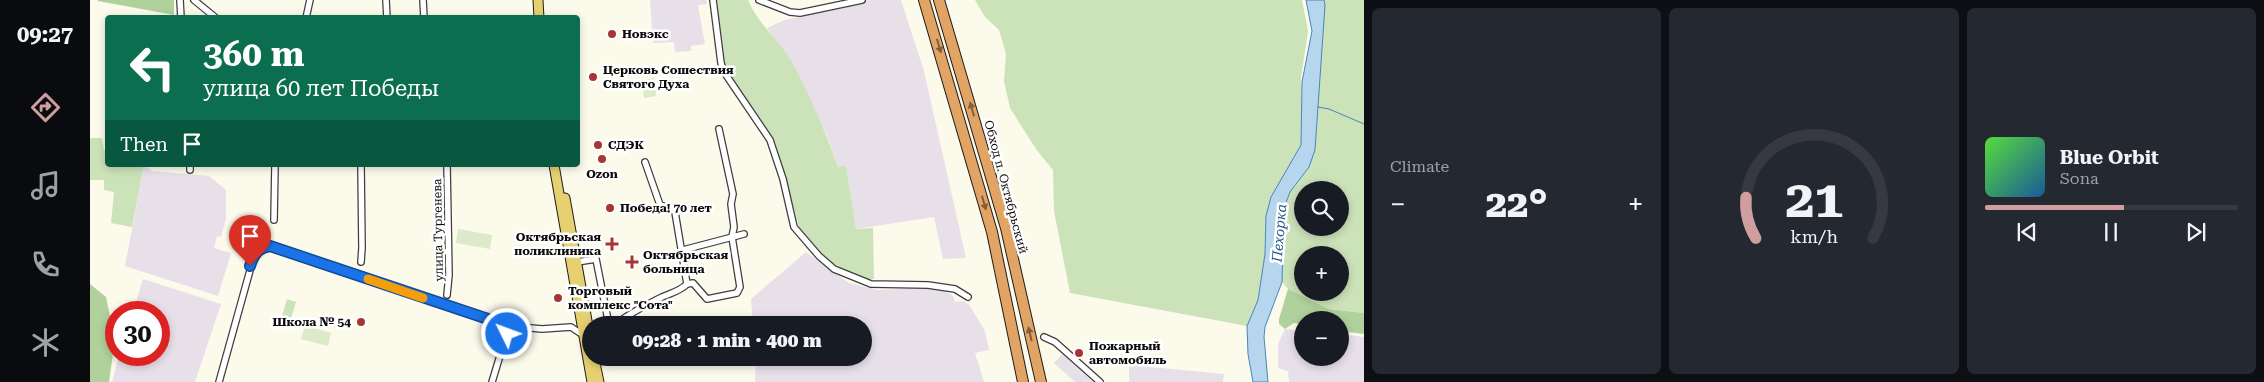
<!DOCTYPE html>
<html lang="en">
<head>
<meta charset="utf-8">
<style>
  body { margin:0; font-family:"Roboto Serif",serif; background:#242831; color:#f1f3f6; height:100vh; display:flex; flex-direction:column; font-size:19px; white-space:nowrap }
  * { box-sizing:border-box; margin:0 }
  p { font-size:16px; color:#9ea1a6 }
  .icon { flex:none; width:28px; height:28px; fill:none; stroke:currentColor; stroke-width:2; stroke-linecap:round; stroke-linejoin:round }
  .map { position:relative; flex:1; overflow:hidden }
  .panel { display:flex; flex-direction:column; gap:8px; padding:8px; background:#0d0f14; width:900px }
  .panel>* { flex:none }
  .hud { position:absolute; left:15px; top:15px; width:475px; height:152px; border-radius:5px; box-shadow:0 2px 8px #0003; background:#0b6e4f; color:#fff; overflow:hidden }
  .tools { position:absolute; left:1204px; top:181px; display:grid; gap:10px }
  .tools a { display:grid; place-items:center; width:55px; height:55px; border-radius:50%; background:#171b24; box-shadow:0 2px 8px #0003; font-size:25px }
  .speed { position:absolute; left:15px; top:301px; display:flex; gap:10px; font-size:25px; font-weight:700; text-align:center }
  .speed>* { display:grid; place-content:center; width:65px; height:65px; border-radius:50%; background:#171b24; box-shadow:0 2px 8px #0003; line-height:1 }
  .speed .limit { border:8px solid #d22; background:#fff; color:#111 }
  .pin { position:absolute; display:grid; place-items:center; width:42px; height:42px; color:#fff; margin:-51px -21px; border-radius:50% 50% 50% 0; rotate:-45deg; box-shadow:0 0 5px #0007 }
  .pin .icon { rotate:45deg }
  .me { position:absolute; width:55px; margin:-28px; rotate:312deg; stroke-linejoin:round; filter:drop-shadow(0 0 4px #0008) }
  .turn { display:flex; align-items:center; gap:18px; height:105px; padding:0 15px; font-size:22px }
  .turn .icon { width:65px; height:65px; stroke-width:2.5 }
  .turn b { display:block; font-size:35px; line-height:42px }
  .then { display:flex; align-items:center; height:48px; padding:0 15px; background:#0003; gap:10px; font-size:19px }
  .big { font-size:38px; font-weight:800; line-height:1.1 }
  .panel .widget { flex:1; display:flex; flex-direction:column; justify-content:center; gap:8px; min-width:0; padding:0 18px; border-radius:8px; background:#242831 }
  .panel .dial { align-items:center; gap:0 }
  .dial svg { height:130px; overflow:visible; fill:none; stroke:#363941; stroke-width:7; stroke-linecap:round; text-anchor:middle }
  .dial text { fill:#f1f3f6; stroke:none }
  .song { display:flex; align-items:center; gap:15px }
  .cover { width:60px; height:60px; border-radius:8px; background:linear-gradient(135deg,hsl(110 70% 55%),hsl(210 70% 35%)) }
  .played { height:5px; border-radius:2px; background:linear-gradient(90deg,#d09e9f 55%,#363941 55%) }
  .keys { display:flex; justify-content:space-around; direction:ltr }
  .heat { display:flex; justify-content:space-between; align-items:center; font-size:28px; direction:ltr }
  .panel .tiles { flex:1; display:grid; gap:8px; grid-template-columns:repeat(3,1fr) }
  .trip { position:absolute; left:492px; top:316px; width:290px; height:50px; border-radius:25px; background:#171b24; box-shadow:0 2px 8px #0003; font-weight:800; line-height:50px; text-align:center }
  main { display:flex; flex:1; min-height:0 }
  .tab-bar { display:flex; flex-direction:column; width:90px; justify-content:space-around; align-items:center; background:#090b0e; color:#9ea1a6 }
  .tab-bar .icon { width:35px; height:35px }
  .tab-bar .active { color:#d09e9f }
  .tab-bar b { font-size:22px; color:#f1f3f6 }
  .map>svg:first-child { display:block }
  .industrial { fill:#e8e0e9 }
  .green { fill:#cce2b9; fill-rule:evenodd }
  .forest { fill:#b0d19b }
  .pitch { fill:#ddeaca }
  .water { fill:#b6d6ed; stroke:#4686bb }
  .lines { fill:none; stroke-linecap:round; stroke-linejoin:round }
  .stream { stroke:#4686bb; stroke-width:1 }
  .street-casing { stroke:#3e3e3e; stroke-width:8 }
  .primary-casing { stroke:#1c1c1c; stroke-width:11 }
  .highway-casing { stroke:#1c1c1c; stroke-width:12 }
  .street { stroke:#fff; stroke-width:5.5 }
  .primary { stroke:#e7d070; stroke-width:9 }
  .highway { stroke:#e1a464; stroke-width:10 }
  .oneway { fill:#815f3c }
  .route-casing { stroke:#114b97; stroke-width:12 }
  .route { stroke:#1a73e8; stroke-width:9 }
  .slow { stroke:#f59e0b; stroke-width:9 }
  .poi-dot { fill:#a83535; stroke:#fff; stroke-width:2 }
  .labels { text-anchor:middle; stroke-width:5; stroke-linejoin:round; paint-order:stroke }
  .poi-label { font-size:12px; font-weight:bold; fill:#0b0b0b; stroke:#fff; text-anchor:start }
  .street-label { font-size:12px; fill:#0b0b0b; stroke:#fff }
  .water-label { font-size:14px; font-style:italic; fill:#25598b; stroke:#fff }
</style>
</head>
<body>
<main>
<nav class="tab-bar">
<b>09:27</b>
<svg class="icon active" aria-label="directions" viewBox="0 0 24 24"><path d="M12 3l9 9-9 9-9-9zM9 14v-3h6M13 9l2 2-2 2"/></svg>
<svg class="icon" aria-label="music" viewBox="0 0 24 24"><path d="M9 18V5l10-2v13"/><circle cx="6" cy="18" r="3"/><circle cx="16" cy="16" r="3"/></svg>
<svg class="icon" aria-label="phone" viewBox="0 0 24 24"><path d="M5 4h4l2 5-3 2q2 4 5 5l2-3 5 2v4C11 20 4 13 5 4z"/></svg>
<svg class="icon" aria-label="climate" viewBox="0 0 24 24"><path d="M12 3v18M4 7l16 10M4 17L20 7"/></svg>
</nav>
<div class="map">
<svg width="1274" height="382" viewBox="0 0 1274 382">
  <rect width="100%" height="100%" fill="#fcfaeb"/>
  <g class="industrial">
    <polygon points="560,0 616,0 617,4 608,5 615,44 601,46 601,51 585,52 584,42 563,43"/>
    <polygon points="780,0 811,0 834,71 876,258 853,259 844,217 766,229 756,165 748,167 737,136 699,59 677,28 695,20"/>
    <polygon points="54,165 62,171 119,176 136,190 136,219 131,237 127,236 124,248 141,253 128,296 35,266"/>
    <polygon points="716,252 759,283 788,290 822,288 852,289 863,296 865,302 874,301 880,306 895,331 899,350 885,353 894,382 665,382 666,358 774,358 774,325 663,325 661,299"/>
    <polygon points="53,279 131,304 105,382 22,382 29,355 69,355 69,312 43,312"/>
    <polygon points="1195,329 1212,331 1212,358 1250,358 1250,334 1274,337 1274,382 1199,382 1198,371 1188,368 1188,344"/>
    <polygon points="972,354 1003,382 985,382 964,363"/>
    <polygon points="1039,365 1134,374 1133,382 1039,382"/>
  </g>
  <g class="green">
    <path d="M627 0H658C668 24 686 36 700 59 719 92 735 131 748 167L756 165 766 229 783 228 784 279 773 280 737 260 710 230 685 142 676 127 649 95 631 62Z"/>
    <polygon points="885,0 1212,0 1218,31 1211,78 1211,145 1176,216 1175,254 1168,300 1157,326 980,293 964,211 963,170 946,149 920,108 914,81 916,54 909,30 895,17"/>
    <path d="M1234 0H1274V313L1239 309 1198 289 1192 282 1194 208 1200 192 1209 181 1232 45ZM1212 190H1250V228H1212ZM1212 255H1250V292H1212Z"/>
    <polygon points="0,138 12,138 14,150 17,150 18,165 54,165 42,227 21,223 24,192 14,190 14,180 0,180"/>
    <polygon points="197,299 206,302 199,325 190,323"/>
  </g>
  <g class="forest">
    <polygon points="8,0 84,0 84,15 8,1"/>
    <polygon points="0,284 16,297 25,340 19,382 0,382"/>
    <polygon points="1198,289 1239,309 1274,313 1274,334 1250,331 1250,320 1212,320 1212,324 1204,323 1195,329 1189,324 1189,319"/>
  </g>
  <g class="pitch">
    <polygon points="564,78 566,96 554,98 552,80"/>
    <polygon points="368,229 402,235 400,249 366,243"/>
    <polygon points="215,325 241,333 238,346 211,339"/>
  </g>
  <polygon class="water" points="1216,0 1234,0 1235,5 1225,150 1219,167 1200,192 1194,208 1192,282 1175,327 1174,337 1178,382 1163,382 1158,354 1157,326 1168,300 1175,254 1176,216 1181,197 1211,145 1212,82 1222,31"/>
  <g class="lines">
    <polyline class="stream" points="1228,107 1239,109 1274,124"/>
    <g class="street-casing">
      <g id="street">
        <polyline points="90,0 91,18"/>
        <polyline points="104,0 126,18"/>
        <polyline points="296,0 297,18"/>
        <polyline points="333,0 334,18"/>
        <polyline points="623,0 631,63 634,72 680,140 693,179 704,227 729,256 744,269 781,284 838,285 865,289 878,297"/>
        <polyline points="669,0 700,12 710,13 772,0"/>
        <polyline points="216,18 220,0"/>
        <polyline points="100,165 100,170"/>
        <polyline points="357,165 359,275 357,295"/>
        <polyline points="184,220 185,165"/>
        <polyline points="593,250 654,234"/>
        <polyline points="271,262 272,248 271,165"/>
        <polyline points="487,262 506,259 519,325"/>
        <polyline points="597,284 603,283 617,299 647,293 650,287 642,237 644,227 641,204 643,194 629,129"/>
        <path d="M525 325C538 314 554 306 570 298 580 293 589 292 597 284L585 212 581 208 570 205 555 162"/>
        <polyline points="954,337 965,342 1010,382"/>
        <polyline points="129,382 164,256 172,247 180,246 419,326 452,329 481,327 493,335"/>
        <polyline points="402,382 419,326"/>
      </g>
    </g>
    <g class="primary-casing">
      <g id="primary">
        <polyline points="448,0 449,18"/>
        <polyline points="464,165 502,382"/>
        <polyline points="475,198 501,343"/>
        <polyline points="504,358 509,382"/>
      </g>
    </g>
    <g class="highway-casing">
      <g id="highway">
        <polyline points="834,0 902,232 933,382"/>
        <polyline points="849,0 916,228 951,382"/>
      </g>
    </g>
    <use href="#street" class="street"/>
    <use href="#primary" class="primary"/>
    <use href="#highway" class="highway"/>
  </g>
  <defs><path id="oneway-solid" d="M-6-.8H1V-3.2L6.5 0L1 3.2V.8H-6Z" transform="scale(1.25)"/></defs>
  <g class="oneway">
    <use href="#oneway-solid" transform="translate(849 46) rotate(74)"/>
    <use href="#oneway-solid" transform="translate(882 109) rotate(-106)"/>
    <use href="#oneway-solid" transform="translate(894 203) rotate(74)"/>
    <use href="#oneway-solid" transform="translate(940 334) rotate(-103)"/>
  </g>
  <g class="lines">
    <g class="route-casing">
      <path id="route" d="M160 266C164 254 168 248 180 246L419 326 417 334"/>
    </g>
    <use href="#route" class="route"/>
    <polyline class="slow" points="278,279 333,298"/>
  </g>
  <g class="poi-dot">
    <circle cx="522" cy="34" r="5"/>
    <circle cx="503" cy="77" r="5"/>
    <circle cx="508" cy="145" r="5"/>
    <circle cx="512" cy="159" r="5"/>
    <circle cx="520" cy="208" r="5"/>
    <path d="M519.5 236.5h5v5h5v5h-5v5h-5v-5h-5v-5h5z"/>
    <path d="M539.5 254.5h5v5h5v5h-5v5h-5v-5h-5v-5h5z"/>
    <circle cx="468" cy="298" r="5"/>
    <circle cx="271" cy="322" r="5"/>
    <circle cx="989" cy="353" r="5"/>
  </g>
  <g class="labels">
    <g class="poi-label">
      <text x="532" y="38">Новэкс</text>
      <text x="513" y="74">Церковь Сошествия<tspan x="513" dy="14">Святого Духа</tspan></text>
      <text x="518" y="149">СДЭК</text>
      <text x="512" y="178" text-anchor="middle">Ozon</text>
      <text x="530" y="212">Победа! 70 лет</text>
      <text x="511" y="241" text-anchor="end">Октябрьская<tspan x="511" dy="14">поликлиника</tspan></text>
      <text x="553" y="259">Октябрьская<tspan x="553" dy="14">больница</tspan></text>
      <text x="478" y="295">Торговый<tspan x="478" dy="14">комплекс "Сота"</tspan></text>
      <text x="261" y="326" text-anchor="end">Школа № 54</text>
      <text x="999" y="350">Пожарный<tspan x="999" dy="14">автомобиль</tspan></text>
    </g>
    <g class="street-label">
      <text transform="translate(916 187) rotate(75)" y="4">Обход п. Октябрьский</text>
      <text transform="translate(348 230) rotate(-91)" y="4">улица Тургенева</text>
    </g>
    <g class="water-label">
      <text transform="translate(1189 233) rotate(-85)" y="5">Пехорка</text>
    </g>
  </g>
</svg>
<div class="tools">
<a><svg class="icon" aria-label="search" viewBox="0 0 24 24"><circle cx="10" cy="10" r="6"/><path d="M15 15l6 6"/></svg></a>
<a>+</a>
<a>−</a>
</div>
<div class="speed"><div class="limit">30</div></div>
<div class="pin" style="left:160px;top:266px;background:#d93025"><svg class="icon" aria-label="arrive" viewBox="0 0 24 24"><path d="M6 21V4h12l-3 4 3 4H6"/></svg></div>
<svg class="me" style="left:417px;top:334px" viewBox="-20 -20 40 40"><circle r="17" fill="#1a73e8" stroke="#fff" stroke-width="3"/><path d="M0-11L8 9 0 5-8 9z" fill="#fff"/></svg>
<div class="trip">09:28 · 1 min · 400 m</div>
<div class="hud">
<div class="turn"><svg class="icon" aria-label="left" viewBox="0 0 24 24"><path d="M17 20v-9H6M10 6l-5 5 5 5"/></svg><div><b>360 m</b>улица 60 лет Победы</div></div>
<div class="then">Then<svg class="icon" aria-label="arrive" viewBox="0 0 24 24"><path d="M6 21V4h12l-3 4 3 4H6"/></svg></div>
</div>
</div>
<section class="panel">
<div class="tiles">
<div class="widget"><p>Climate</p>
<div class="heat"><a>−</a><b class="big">22°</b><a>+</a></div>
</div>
<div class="widget dial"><svg viewBox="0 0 100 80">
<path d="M14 69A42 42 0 1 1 86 69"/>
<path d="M14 69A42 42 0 0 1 8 44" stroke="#d09e9f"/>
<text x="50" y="56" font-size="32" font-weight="700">21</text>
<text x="50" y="72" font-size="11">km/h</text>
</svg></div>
<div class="widget">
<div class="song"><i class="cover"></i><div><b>Blue Orbit</b><p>Sona</p></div></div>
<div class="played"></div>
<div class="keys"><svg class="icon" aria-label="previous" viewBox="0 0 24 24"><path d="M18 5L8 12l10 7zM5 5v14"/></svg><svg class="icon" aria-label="pause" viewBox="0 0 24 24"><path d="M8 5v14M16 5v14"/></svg><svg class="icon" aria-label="next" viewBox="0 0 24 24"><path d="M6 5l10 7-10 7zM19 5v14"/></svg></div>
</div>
</div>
</section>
</main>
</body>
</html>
